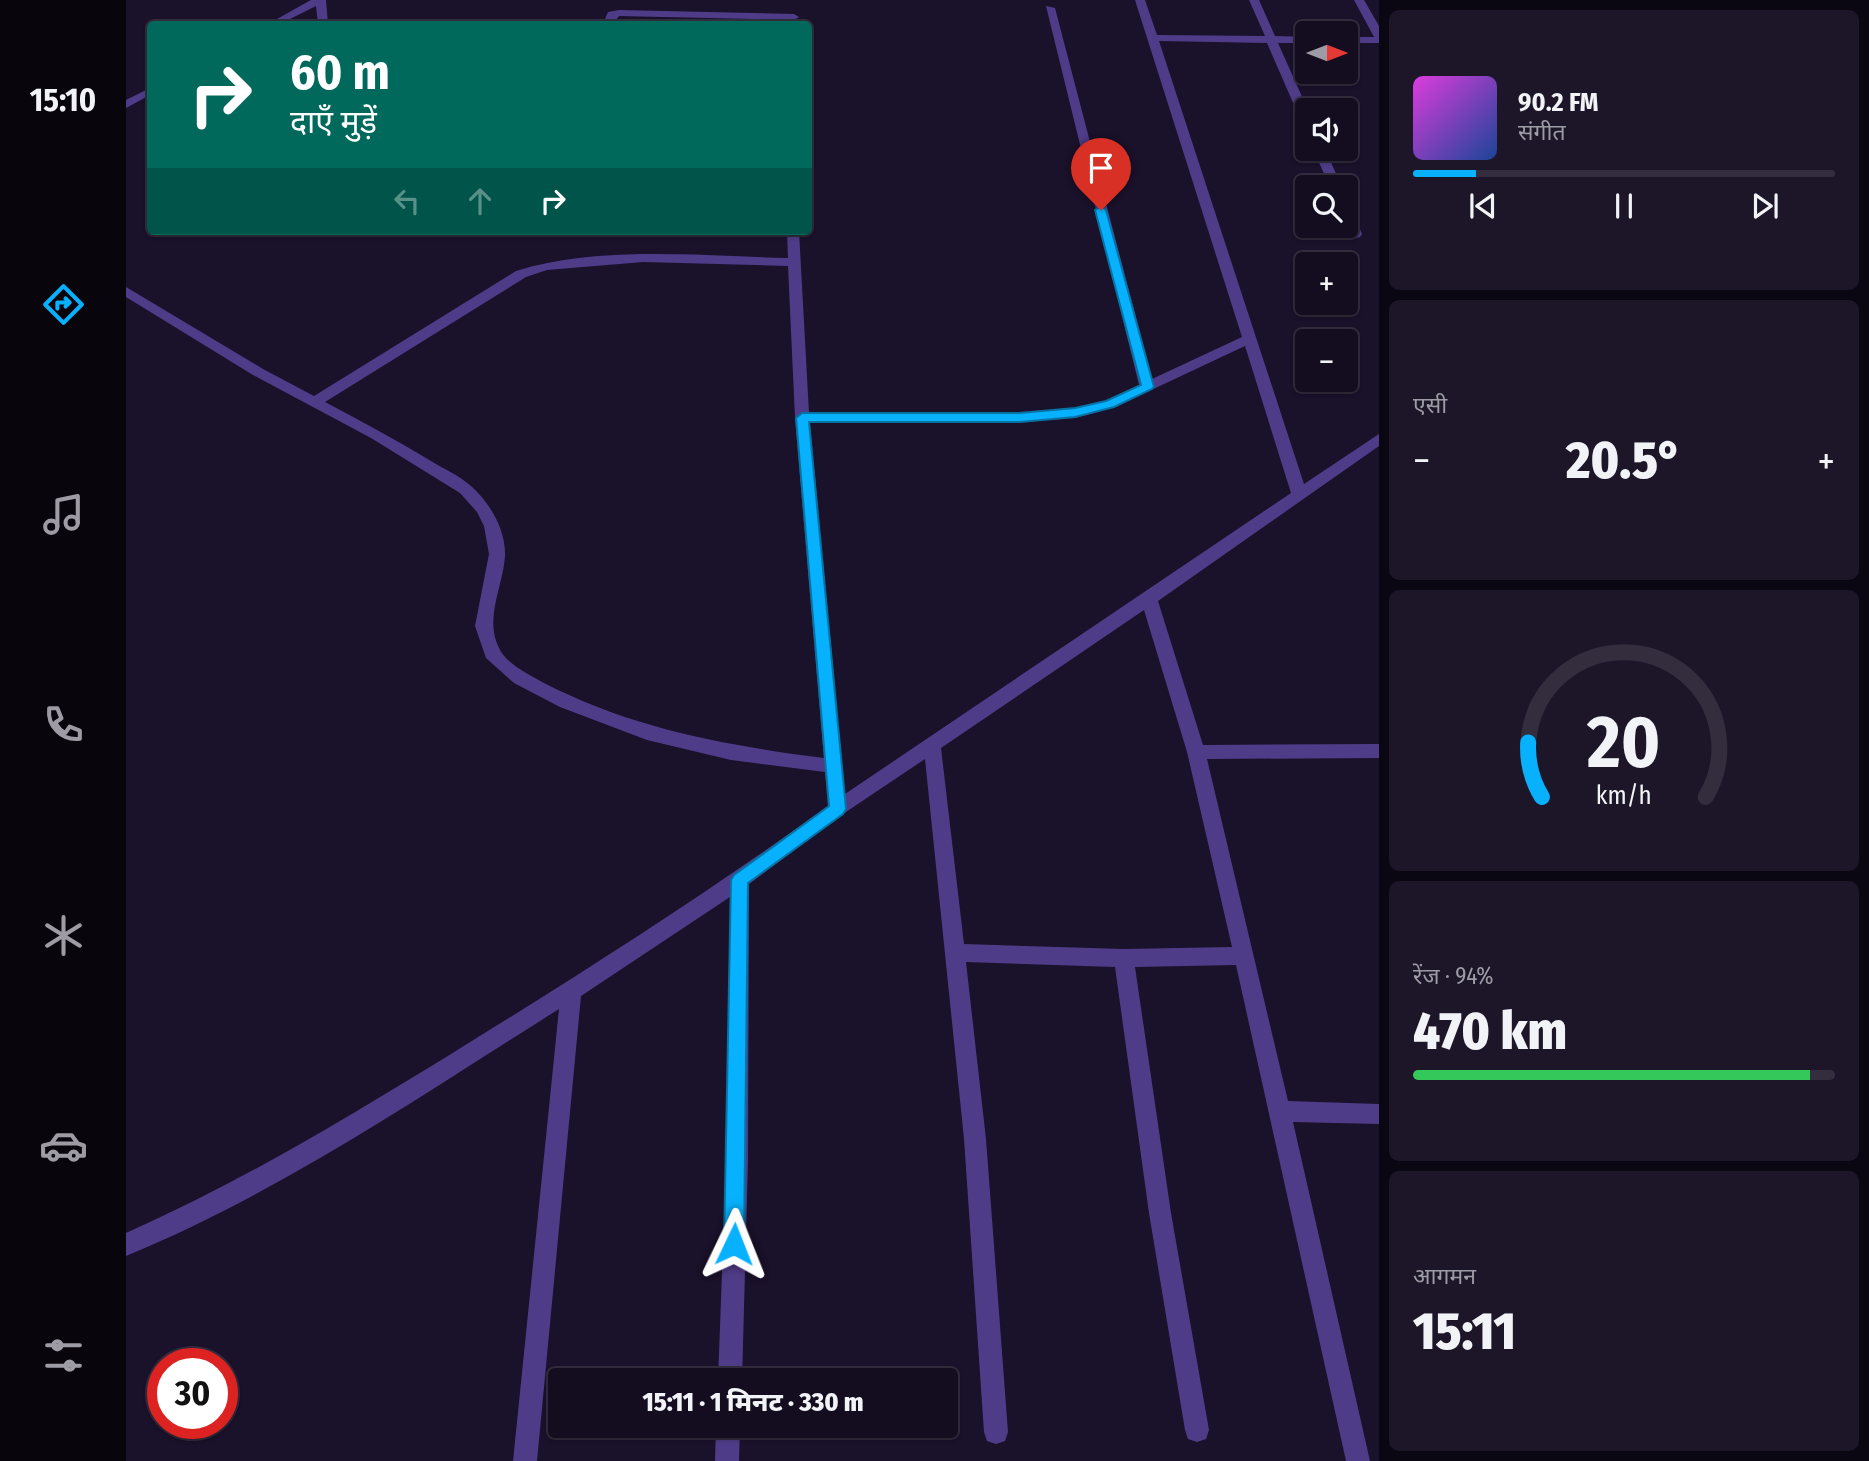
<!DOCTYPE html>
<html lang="hi">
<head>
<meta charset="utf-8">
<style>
  body { margin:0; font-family:"Fira Sans Condensed","Noto Sans Devanagari",sans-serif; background:#1d1629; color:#f1f3f6; height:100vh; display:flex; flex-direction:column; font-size:26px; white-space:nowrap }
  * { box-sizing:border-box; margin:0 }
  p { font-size:23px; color:#9d9ca5 }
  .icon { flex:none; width:38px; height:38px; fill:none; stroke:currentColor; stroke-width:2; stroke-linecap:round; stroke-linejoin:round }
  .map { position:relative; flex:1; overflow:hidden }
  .drawer { display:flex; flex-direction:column; gap:10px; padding:10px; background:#0b0712; width:490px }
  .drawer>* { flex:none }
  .top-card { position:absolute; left:21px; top:21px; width:665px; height:214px; border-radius:7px; box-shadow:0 2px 5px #0004,0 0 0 2px #332d3e; background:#00695c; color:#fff; overflow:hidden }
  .needle { width:46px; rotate:90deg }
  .tools { position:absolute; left:1169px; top:21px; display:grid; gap:14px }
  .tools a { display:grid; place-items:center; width:63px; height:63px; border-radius:7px; background:#140d20; box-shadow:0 2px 5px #0004,0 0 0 2px #332d3e; font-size:35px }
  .speed { position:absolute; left:21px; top:1348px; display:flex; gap:14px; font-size:35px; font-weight:700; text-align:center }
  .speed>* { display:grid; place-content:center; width:91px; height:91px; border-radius:50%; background:#140d20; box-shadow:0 2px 5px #0004,0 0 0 2px #332d3e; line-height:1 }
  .speed .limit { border:10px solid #d22; background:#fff; color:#111 }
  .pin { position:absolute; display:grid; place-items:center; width:60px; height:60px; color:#fff; margin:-72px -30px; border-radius:50% 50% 50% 0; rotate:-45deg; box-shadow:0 0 7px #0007 }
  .pin .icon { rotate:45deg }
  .me { position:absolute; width:77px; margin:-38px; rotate:2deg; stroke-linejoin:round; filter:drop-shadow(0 0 5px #0008) }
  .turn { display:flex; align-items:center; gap:24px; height:147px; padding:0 28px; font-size:32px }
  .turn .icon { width:91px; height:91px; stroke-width:2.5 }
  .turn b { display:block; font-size:49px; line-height:60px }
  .lanes { display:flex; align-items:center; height:66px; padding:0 28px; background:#0003; justify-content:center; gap:35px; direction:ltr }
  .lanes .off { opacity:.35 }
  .big { font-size:52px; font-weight:800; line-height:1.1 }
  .drawer .widget { flex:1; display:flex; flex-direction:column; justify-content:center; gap:10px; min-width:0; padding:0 24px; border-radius:10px; background:#1d1629 }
  .drawer .dial { align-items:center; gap:0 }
  .dial svg { height:182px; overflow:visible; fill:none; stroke:#332d3e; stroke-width:7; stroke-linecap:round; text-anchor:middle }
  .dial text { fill:#f1f3f6; stroke:none }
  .song { display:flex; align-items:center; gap:21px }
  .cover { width:84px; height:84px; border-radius:10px; background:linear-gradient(135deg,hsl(300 70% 55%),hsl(220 70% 35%)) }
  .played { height:7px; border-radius:4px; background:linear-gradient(90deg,#07b1fd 15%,#332d3e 15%) }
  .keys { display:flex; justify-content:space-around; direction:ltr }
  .heat { display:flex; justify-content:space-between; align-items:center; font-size:38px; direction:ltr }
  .charge { height:10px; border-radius:5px; background:linear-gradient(90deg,#34c759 94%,#332d3e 0) }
  .trip { position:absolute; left:422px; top:1368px; width:410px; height:70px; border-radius:7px; background:#140d20; box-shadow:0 2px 5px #0004,0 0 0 2px #332d3e; font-weight:800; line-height:70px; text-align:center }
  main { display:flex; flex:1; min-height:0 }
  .tab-bar { display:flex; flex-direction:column; width:126px; justify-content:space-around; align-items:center; background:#08050d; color:#9d9ca5 }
  .tab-bar .icon { width:49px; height:49px }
  .tab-bar .selected { color:#07b1fd }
  .tab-bar b { font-size:32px; color:#f1f3f6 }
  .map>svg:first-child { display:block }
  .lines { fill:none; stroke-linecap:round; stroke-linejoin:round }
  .minor { fill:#4f3c88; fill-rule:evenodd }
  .route { fill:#07b1fd; stroke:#0573a4; stroke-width:2 }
</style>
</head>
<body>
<main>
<nav class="tab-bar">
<b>15:10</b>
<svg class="icon selected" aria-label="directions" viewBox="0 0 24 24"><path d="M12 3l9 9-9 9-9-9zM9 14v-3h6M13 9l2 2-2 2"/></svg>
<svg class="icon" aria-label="music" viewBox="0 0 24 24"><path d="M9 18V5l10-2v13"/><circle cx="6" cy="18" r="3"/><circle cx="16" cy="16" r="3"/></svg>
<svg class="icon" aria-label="phone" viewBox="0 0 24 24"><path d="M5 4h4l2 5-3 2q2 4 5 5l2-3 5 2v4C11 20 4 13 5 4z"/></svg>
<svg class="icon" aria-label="climate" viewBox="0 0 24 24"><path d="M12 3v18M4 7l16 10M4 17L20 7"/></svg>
<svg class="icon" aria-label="car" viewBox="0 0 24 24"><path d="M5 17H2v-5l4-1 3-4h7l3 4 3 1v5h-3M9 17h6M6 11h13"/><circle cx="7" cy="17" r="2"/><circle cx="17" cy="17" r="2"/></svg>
<svg class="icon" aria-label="filters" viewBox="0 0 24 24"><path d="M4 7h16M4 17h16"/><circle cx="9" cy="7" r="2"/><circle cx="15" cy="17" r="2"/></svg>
</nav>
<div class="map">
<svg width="1253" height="1461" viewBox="0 0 1253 1461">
  <rect width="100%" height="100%" fill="#1a112a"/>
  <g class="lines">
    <g class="minor">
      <polygon points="185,0 200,0 202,24 192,24 190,6 154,24 142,24"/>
      <path d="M1009 0H1019L1031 35 1139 36 1123 0H1133L1149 36 1181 37V43H1152L1182 110 1181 124 1175 121 1141 43 1033 41 1178 484 1253 434V446L1032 601 1077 745 1253 744V758L1081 759 1162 1101 1253 1104V1124L1167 1122 1244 1461H1220L1110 965 1009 967 1045 1213 1083 1430 1080 1439 1071 1442 1062 1439 1059 1430 1023 1213 989 967 840 962 860 1139 882 1432 879 1441 870 1444 861 1441 858 1432 838 1139 799 759 717 814 623 884 622 1162 616 1381H592L600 1162 604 897 455 996 411 1461H387L433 1009C293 1097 153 1193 0 1256V1233C113 1183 219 1119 325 1054 453 975 580 894 702 806L699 772 605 760 521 740 434 707 388 683 360 658 349 626 363 554 358 526 351 512 334 493 245 438 127 375 0 297V287L137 369 188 396 390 271C471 245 577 256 662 258L661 231H673L683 413 894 412 949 408 979 401 1013 385 920 6 929 8 1026 379 1116 337ZM517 262 662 266 669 418 698 758C598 745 508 729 418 683 404 675 380 664 373 648 358 618 377 587 379 556 380 530 364 503 345 486 334 476 318 469 305 461 270 440 235 421 199 402L400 277 421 270ZM1119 346 1165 493 719 794 684 423 894 422 949 418 989 407ZM1018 610 1061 752 1106 947 998 949 838 944 815 748Z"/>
      <polygon points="1228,0 1238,0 1253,26 1253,43 1220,43 1220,37 1248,37"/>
      <polygon points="493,10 668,14 673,17 668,20 493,16 487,24 477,24 482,12"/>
      <polygon points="24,88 24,95 0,108 0,100"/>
      <polygon points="1187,149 1199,149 1216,187 1204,187"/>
      <path d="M1220 206 1226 210 1236 234 1234 237 1230 238C1218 234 1219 217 1220 206Z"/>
      <polygon points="590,1426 614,1426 613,1461 589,1461"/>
    </g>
  </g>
  <polygon class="route" points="975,206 980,210 1028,387 1026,389 988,407 949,417 894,422 683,422 720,809 717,814 622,883 618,1244 615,1251 608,1254 601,1251 598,1244 605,880 608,875 703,806 670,418 676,413 894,413 949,408 980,401 1015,385 969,210"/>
</svg>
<div class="tools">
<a><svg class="needle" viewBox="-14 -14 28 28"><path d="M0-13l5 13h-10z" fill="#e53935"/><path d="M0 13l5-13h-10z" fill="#9d9ca5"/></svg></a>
<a><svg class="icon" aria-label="sound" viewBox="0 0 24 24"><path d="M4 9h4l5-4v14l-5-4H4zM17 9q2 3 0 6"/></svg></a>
<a><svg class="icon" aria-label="search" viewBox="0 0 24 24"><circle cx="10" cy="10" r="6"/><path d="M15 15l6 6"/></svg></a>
<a>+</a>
<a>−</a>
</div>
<div class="speed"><div class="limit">30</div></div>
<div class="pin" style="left:975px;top:210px;background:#d93025"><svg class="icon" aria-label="arrive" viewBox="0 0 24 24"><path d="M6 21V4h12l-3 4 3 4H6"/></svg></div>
<svg class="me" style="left:608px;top:1244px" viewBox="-20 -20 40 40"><path d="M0-17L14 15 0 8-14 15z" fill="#07b1fd" stroke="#fff" stroke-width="4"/></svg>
<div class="trip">15:11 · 1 मिनट · 330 m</div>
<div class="top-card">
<div class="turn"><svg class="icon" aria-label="right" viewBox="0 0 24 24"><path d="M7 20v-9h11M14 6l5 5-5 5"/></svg><div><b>60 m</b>दाएँ मुड़ें</div></div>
<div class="lanes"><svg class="icon off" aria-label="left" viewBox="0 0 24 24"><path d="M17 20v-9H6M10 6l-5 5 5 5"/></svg><svg class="icon off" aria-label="ahead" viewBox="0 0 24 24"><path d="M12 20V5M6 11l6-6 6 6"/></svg><svg class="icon" aria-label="right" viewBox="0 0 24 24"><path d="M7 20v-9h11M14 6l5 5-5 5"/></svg></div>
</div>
</div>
<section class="drawer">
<div class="widget">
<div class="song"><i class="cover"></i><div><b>90.2 FM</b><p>संगीत</p></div></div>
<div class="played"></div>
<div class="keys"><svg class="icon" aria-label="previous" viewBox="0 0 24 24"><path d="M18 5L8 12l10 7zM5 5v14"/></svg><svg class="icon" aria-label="pause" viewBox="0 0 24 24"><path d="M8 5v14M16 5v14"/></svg><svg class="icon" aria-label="next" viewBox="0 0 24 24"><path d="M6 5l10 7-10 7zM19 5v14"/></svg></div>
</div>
<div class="widget"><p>एसी</p>
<div class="heat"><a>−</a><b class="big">20.5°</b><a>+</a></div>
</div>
<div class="widget dial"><svg viewBox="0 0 100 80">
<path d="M14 69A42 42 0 1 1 86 69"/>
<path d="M14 69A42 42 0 0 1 8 45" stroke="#07b1fd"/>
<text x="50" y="56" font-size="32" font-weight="700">20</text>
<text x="50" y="72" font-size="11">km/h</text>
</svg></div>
<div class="widget"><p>रेंज · 94%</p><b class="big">470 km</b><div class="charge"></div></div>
<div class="widget"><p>आगमन</p><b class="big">15:11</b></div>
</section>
</main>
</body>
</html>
